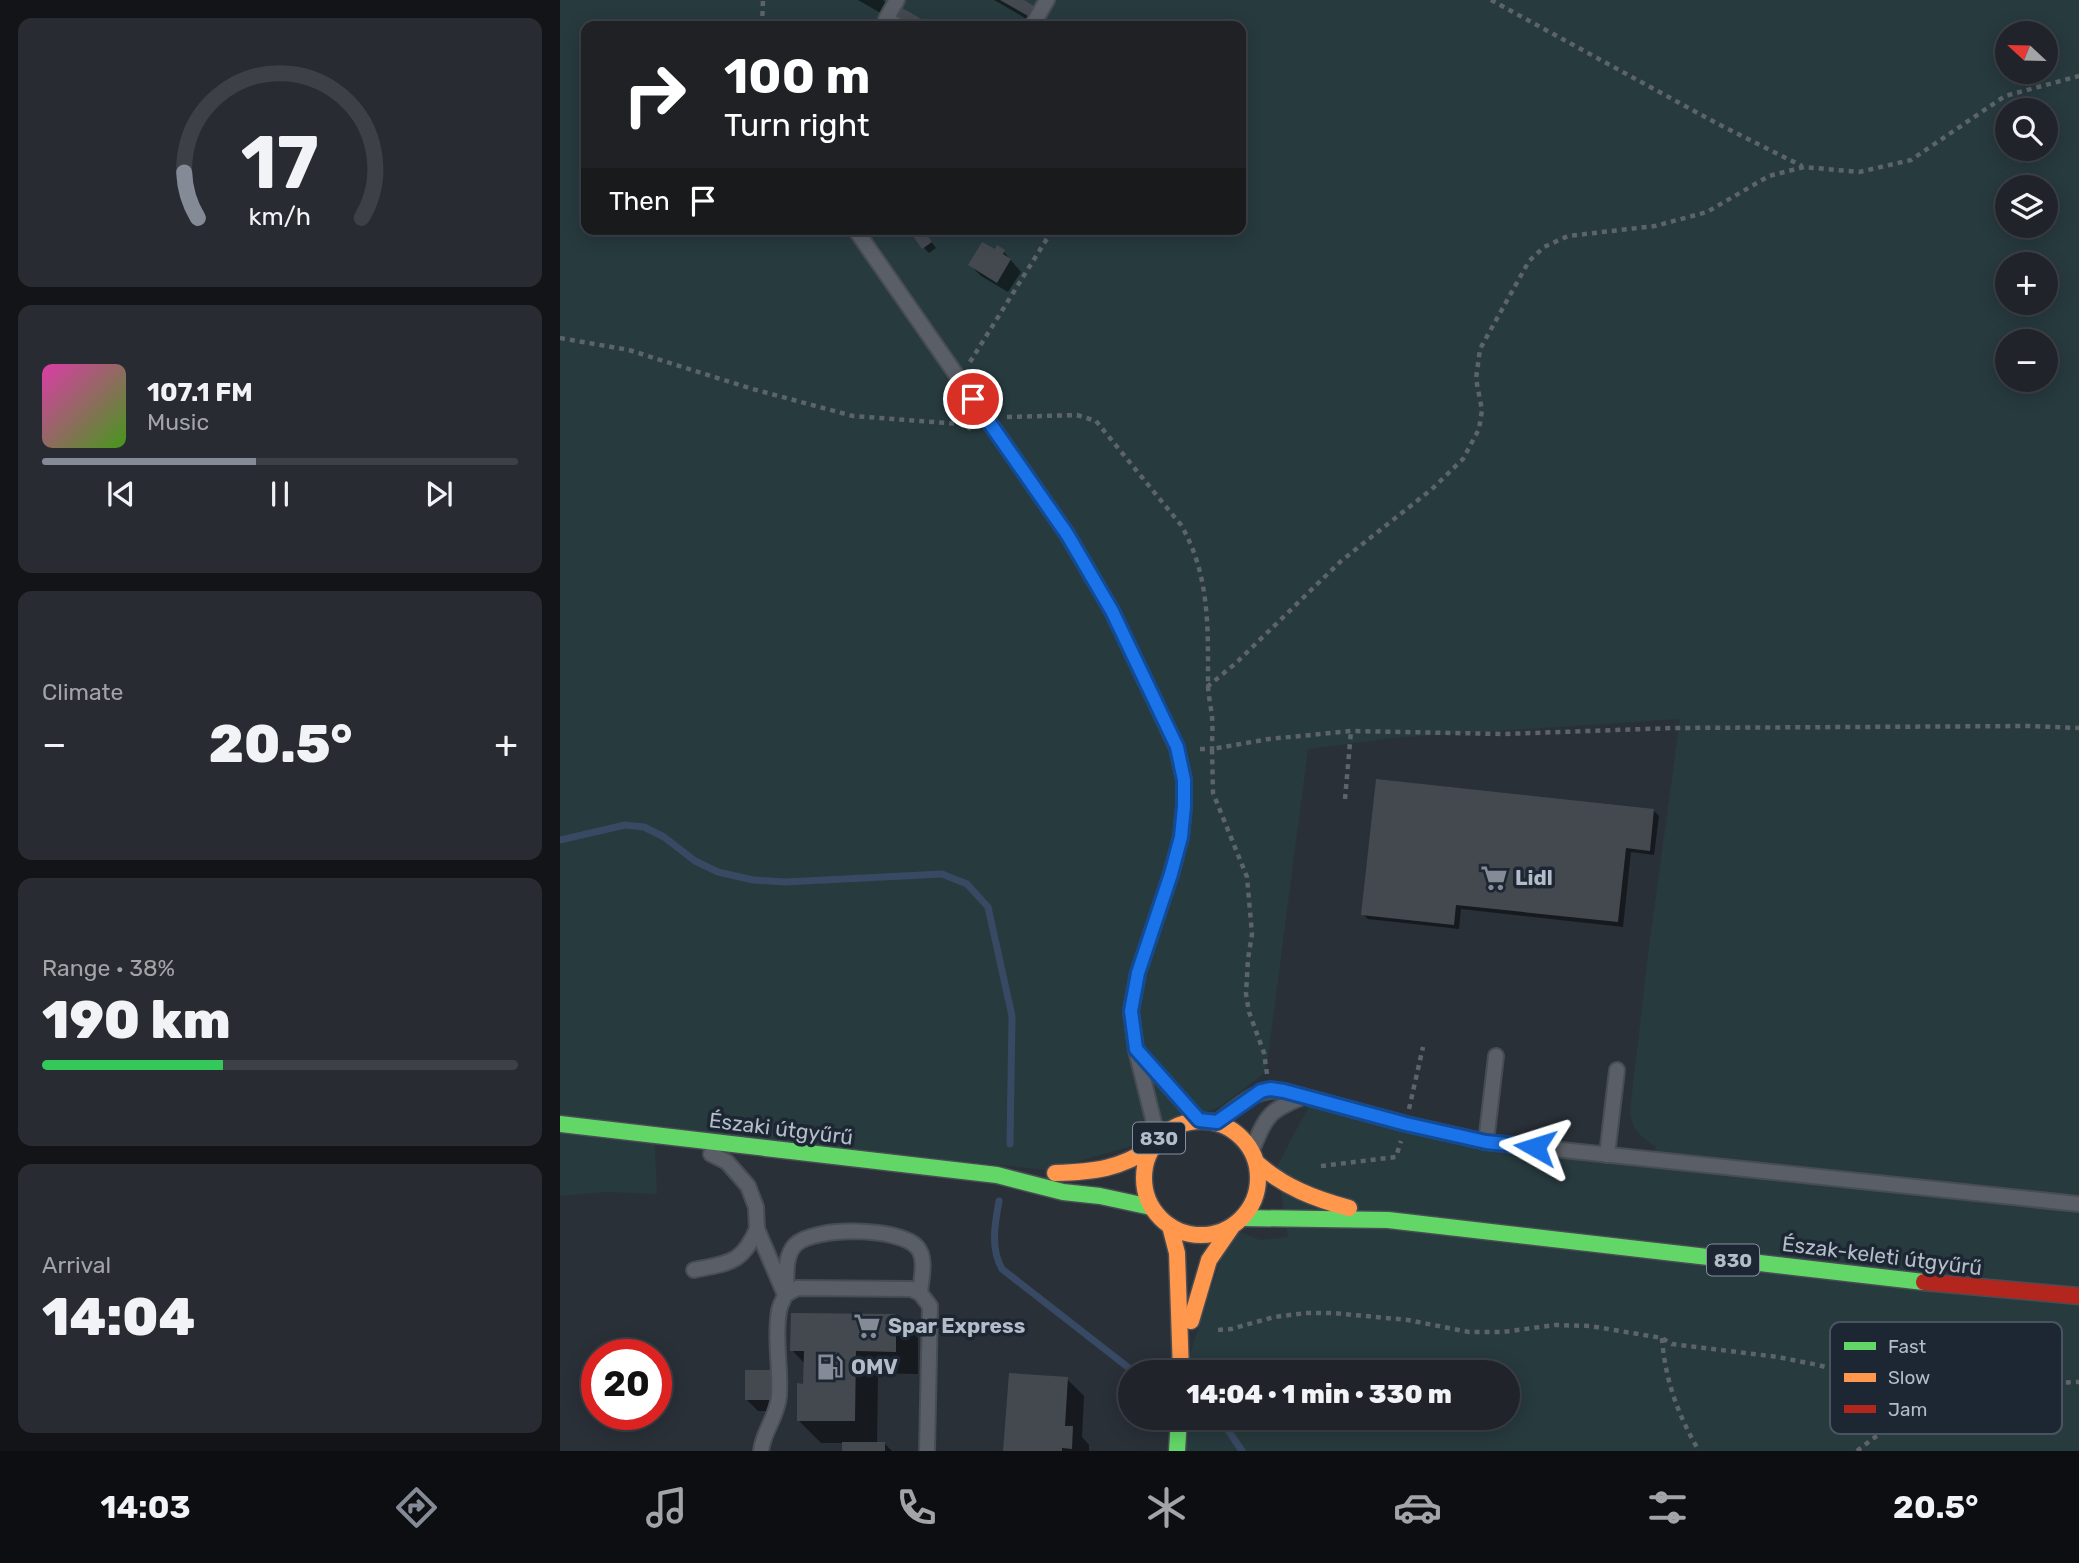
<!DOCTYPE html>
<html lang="en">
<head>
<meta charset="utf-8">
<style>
  body { margin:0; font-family:Rubik,sans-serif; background:#282c32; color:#f1f3f6; height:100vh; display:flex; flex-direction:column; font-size:26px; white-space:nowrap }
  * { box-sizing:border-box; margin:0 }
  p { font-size:23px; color:#a2a4a8 }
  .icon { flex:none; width:38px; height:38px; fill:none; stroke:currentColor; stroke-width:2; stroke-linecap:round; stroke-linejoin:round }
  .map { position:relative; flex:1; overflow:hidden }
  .sheet { display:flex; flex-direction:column; gap:18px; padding:18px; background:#121417; width:560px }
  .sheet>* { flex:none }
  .hud { position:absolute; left:21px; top:21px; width:665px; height:214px; border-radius:14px; box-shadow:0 4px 18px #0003,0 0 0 2px #3d4147; background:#202124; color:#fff; overflow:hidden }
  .needle { width:46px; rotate:292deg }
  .buttons { position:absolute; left:1435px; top:21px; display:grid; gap:14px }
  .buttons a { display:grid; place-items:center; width:63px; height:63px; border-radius:50%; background:#20242a; box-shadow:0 4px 18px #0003,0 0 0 2px #3d4147; font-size:35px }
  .speed { position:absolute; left:21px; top:1339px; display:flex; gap:14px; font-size:35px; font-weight:700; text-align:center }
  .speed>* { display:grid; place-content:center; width:91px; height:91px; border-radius:50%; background:#20242a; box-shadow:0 4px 18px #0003,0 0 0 2px #3d4147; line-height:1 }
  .speed .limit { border:10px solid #d22; background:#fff; color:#111 }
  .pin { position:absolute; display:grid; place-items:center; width:60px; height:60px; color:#fff; margin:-30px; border:4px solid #fff; border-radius:50%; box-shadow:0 2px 7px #0007 }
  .me { position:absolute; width:77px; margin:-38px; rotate:276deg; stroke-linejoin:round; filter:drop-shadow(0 0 5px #0008) }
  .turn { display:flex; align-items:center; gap:24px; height:147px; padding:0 28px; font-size:32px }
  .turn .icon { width:91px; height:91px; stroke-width:2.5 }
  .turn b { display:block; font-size:49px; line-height:60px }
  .then { display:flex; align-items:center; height:66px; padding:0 28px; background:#0003; gap:14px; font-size:26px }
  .big { font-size:52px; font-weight:800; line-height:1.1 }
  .sheet .tile { flex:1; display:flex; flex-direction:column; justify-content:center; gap:10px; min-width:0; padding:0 24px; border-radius:14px; background:#282c32 }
  .sheet .dial { align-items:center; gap:0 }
  .dial svg { height:182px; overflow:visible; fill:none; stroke:#3d4147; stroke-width:7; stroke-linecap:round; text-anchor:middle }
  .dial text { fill:#f1f3f6; stroke:none }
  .song { display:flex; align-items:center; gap:21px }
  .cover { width:84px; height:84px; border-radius:10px; background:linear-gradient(135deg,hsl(320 70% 55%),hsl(100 70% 35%)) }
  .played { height:7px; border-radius:4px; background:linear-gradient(90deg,#848b96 45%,#3d4147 45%) }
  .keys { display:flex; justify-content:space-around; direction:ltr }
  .heat { display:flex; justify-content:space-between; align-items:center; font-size:38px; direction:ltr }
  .charge { height:10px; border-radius:5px; background:linear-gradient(90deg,#34c759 38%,#3d4147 0) }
  .trip { position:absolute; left:558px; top:1360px; width:402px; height:70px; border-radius:35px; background:#20242a; box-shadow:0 4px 18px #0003,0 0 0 2px #3d4147; font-weight:800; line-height:70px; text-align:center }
  .dock { display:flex; height:112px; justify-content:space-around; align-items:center; background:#0d0e11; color:#a2a4a8 }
  .dock .icon { width:49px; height:49px }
  .dock .current { color:#848b96 }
  .dock b { font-size:32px; color:#f1f3f6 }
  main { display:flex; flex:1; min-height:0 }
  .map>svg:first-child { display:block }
  .green { fill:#273a3e; fill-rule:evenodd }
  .shadow { fill:#0007 }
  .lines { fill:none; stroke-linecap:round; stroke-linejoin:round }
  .stream { stroke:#384963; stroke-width:7 }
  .building { fill:#444950 }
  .lane-casing { stroke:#484c53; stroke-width:18 }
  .fast-casing { stroke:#484c53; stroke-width:19 }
  .slow-casing { stroke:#484c53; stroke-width:19 }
  .jam-casing { stroke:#484c53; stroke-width:19 }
  .path { stroke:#5d636a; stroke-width:4.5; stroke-dasharray:5 5; stroke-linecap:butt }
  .lane { stroke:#5a5e66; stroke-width:14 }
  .fast { stroke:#63d668; stroke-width:16 }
  .slow { stroke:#ff974d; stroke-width:16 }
  .jam { stroke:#b3261e; stroke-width:16 }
  .route-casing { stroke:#114b97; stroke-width:18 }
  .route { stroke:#1a73e8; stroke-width:12 }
  .labels { text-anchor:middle; stroke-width:7; stroke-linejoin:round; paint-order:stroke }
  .shield { fill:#1d2633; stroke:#878f9c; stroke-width:2 }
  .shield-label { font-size:19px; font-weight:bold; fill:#b4bcc9 }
  .poi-label { font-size:21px; font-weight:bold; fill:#b4bcc9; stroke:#1d2633; text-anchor:start }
  .street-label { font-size:21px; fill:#b4bcc9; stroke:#1d2633 }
  .key { fill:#1d2633; stroke:#4a5360; stroke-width:2 }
  .key-label { font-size:19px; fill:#b4bcc9 }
</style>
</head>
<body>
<main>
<section class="sheet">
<div class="tile dial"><svg viewBox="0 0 100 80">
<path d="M14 69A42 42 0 1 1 86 69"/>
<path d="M14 69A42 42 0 0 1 8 49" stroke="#848b96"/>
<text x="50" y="56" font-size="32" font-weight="700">17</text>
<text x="50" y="72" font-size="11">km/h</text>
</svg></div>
<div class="tile">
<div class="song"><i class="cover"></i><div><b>107.1 FM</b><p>Music</p></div></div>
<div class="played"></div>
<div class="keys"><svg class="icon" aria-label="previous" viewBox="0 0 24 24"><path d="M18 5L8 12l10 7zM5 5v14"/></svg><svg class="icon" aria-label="pause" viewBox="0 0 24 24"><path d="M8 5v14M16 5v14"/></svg><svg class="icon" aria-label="next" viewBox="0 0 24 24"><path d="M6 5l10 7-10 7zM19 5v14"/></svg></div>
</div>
<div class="tile"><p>Climate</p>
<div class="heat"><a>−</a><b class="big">20.5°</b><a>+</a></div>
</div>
<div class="tile"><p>Range · 38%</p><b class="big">190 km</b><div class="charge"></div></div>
<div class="tile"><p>Arrival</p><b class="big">14:04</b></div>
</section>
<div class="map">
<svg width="1519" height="1451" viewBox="0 0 1519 1451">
  <rect width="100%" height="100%" fill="#2a3038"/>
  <path class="green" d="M0 0H1519V1451H620L622 1418H948V1372H624L671 1228 700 1240 728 1237 717 1166 749 1106 857 1131 1093 1164 1096 1147C1080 1136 1071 1129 1070 1110L1089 947 1120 719 833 738 748 749 706 1072 658 1108 606 1123 579 1144 487 1170 94 1128 97 1194 47 1192 0 1196ZM26 26H681V229H26ZM1447 33H1486V72H1447ZM1447 110H1486V149H1447ZM1447 187H1486V226H1447ZM1447 264H1486V303H1447ZM1447 341H1486V380H1447Z"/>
  <g class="shadow">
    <polygon points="298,0 323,0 335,12 331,19"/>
    <polygon points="434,0 460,0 473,7 484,18 479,26"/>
    <polygon points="368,237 376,248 369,253 364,248"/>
    <polygon points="444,252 461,272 448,292 421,276 410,265"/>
    <polygon points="1093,810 1099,816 1094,855 1071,852 1063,927 901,909 899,929 808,919 803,914"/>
    <polygon points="335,1316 358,1338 358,1374 318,1373 317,1443 324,1443 332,1451 284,1451 284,1443 261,1443 238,1420 245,1385 245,1364 232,1350"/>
    <polygon points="210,1371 221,1383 221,1411 198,1411 187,1400"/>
    <polygon points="507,1379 524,1396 522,1437 529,1445 529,1451 445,1451"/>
  </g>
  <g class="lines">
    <g class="stream">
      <polyline points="0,840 65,825 84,827 104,837 135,861 158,872 193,880 225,882 382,874 407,884 428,907 452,1016 450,1144"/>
      <path d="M439 1201C435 1223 430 1248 442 1269L574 1372"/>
      <polyline points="660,1418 682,1451"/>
    </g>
  </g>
  <g class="building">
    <polygon points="440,0 464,0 474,6 468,16"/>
    <polygon points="342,8 374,26 350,26 336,18"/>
    <polygon points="363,229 372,242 362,249 353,236"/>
    <polygon points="422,242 435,249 437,245 445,250 443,254 451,259 437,283 408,265"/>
    <polygon points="816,779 1094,809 1090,851 1066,848 1058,922 896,905 894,925 801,915"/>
    <polygon points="231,1313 336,1314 336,1352 296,1351 295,1421 237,1421 237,1383 243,1384 244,1351 230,1351"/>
    <rect x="185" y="1370" width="26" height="30"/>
    <polygon points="449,1373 508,1377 505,1426 513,1426 512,1449 502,1448 502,1451 443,1451"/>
    <rect x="282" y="1442" width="43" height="9"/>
  </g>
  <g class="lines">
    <g class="lane-casing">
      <g id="lane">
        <polyline points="337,0 326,19 338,26"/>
        <polyline points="472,26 487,0"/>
        <polyline points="295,229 507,534 552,611 617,748 624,780 624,806 621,837 611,874 578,973 571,1011 576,1050 598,1139"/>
        <polyline points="577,1051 639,1120"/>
        <path d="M657 1122C679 1106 695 1087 724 1091L846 1124 926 1142 1519 1204"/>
        <polyline points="926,1142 936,1056"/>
        <path d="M692 1150C707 1115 708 1111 743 1097"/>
        <polyline points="151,1154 167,1162 188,1186 196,1207 197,1229 223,1290"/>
        <polyline points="1047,1155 1057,1070"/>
        <path d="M134 1270C168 1263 182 1264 197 1229"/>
        <polyline points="225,1295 237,1288 351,1289 360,1293 370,1306 367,1451"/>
        <path d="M201 1451C203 1431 217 1418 219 1396 221 1368 214 1338 219 1311 220 1304 225 1298 226 1291 227 1276 224 1257 235 1245 254 1226 339 1227 357 1247 367 1258 361 1279 360 1293"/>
      </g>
    </g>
    <g class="fast-casing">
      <g id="fast">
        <polyline points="0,1124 437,1175 503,1192 540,1196 591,1207"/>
        <polyline points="683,1218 828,1220 1364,1282"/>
        <polyline points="617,1451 619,1418"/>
      </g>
    </g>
    <g class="slow-casing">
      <g id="slow">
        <circle cx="641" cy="1178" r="57"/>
        <path d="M697 1163C724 1187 755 1199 789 1208"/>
        <path d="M495 1173C535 1172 559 1169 593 1147"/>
        <polyline points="610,1226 617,1253 621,1372"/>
        <polyline points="631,1321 649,1260 671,1228"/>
      </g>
    </g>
    <g class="jam-casing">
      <polyline id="jam" points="1364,1282 1519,1296"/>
    </g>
    <g class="path">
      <polyline points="931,0 1158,124 1242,166"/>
      <polyline points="202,26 203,0"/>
      <polyline points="0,338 69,350 189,388 293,416 400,424 411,429"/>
      <polyline points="410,362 493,229"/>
      <path d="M447 417 517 415 536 421 621 525C650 575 648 628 648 684 648 695 651 706 652 717 653 727 652 739 652 749H635"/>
      <polyline points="647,687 676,663 781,561 872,489 903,459 919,429 922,410 916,379 920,349 969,261 984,247 1008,236 1095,226 1147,212 1209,176 1244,167 1299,172 1351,160 1445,96 1519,76"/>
      <polyline points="785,799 791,731"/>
      <polyline points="707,1074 704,1053 689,1012 686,994 688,959 692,934 687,877 653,793 652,749 709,739 791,731 944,734 1113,728 1468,726 1519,728"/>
      <polyline points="849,1109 863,1047"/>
      <polyline points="761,1166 836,1157 841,1141"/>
      <polyline points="658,1330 671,1329 714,1317 746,1313 773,1313 848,1320 909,1332 943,1332 995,1325 1030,1326 1102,1338 1112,1344 1218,1357 1258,1365 1359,1392 1393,1392 1464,1384 1519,1382"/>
      <path d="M1102 1338C1105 1380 1118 1415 1139 1451"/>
      <path d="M1297 1451C1322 1431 1348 1415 1370 1392"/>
    </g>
    <use href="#lane" class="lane"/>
    <use href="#fast" class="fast"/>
    <use href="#slow" class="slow"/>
    <use href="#jam" class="jam"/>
  </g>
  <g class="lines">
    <g class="route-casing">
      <polyline id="route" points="413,399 507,534 552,611 617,747 624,780 624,806 621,837 611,874 578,973 571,1011 576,1049 639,1120 657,1122 701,1091 710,1089 724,1091 846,1124 926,1142 975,1147"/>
    </g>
    <use href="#route" class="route"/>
  </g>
  <defs>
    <g id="supermarket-bare" transform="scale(2.1)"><path d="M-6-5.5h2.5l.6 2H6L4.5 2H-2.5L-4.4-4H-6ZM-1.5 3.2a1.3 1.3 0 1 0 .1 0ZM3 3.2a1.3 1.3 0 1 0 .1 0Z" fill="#848b96" stroke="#1d2633" stroke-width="2.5" paint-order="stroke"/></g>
    <g id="fuel-bare" transform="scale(2.1)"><path d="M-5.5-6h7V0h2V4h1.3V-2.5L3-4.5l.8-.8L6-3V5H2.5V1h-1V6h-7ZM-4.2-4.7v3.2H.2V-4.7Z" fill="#848b96" stroke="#1d2633" stroke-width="2.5" paint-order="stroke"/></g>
  </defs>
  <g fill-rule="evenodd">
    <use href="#supermarket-bare" x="934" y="878"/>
    <use href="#supermarket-bare" x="307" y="1326"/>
    <use href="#fuel-bare" x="270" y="1367"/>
  </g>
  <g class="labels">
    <g class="shield">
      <rect x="573" y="1122.5" width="52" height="31" rx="5"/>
      <rect x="1147" y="1244.5" width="52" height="31" rx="5"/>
    </g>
    <g class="shield-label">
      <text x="599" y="1145">830</text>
      <text x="1173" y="1267">830</text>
    </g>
    <g class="poi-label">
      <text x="955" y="885">Lidl</text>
      <text x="328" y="1333">Spar Express</text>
      <text x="291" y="1374">OMV</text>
    </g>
    <g class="street-label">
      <text transform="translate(221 1129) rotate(7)" y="7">Északi útgyűrű</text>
      <text transform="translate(1322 1256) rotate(7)" y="7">Észak-keleti útgyűrű</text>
    </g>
  </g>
  <rect x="1270" y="1322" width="232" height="112" rx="10" class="key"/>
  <rect x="1284" y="1342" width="32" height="8" fill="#63d668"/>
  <rect x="1284" y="1373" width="32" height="9" fill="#ff974d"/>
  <rect x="1284" y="1405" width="32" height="8" fill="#b3261e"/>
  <g class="key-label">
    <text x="1328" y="1353">Fast</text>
    <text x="1328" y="1384">Slow</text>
    <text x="1328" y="1416">Jam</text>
  </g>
</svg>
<div class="buttons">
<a><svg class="needle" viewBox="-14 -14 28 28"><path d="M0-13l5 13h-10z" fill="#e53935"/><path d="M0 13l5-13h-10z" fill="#a2a4a8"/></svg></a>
<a><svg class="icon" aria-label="search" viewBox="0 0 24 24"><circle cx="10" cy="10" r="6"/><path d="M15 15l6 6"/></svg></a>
<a><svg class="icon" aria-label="layers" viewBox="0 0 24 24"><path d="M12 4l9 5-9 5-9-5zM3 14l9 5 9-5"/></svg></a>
<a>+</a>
<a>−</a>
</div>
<div class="speed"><div class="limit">20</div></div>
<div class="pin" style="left:413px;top:399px;background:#d93025"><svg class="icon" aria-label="arrive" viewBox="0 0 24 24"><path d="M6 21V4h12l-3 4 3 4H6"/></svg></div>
<svg class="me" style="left:975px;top:1147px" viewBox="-20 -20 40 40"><path d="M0-17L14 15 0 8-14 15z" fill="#1a73e8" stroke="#fff" stroke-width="4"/></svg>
<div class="trip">14:04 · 1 min · 330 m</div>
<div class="hud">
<div class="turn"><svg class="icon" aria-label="right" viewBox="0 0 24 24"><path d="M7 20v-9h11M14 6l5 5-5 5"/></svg><div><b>100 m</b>Turn right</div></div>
<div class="then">Then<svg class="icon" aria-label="arrive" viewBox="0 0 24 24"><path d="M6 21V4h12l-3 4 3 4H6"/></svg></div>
</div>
</div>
</main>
<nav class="dock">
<b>14:03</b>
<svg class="icon current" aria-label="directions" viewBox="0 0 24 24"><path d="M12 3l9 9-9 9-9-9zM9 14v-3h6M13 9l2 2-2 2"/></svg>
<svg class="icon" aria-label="music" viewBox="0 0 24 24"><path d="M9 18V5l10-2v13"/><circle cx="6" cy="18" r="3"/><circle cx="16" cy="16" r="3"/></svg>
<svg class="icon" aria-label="phone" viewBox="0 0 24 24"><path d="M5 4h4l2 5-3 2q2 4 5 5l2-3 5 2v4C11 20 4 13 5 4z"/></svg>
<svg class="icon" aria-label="climate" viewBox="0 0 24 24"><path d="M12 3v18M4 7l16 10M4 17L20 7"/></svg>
<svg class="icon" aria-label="car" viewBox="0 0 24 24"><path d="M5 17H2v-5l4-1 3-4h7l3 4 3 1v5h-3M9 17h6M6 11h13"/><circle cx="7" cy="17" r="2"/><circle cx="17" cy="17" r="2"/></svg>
<svg class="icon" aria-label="filters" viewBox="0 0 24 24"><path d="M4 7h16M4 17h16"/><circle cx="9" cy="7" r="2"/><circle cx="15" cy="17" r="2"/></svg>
<b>20.5°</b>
</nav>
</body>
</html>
